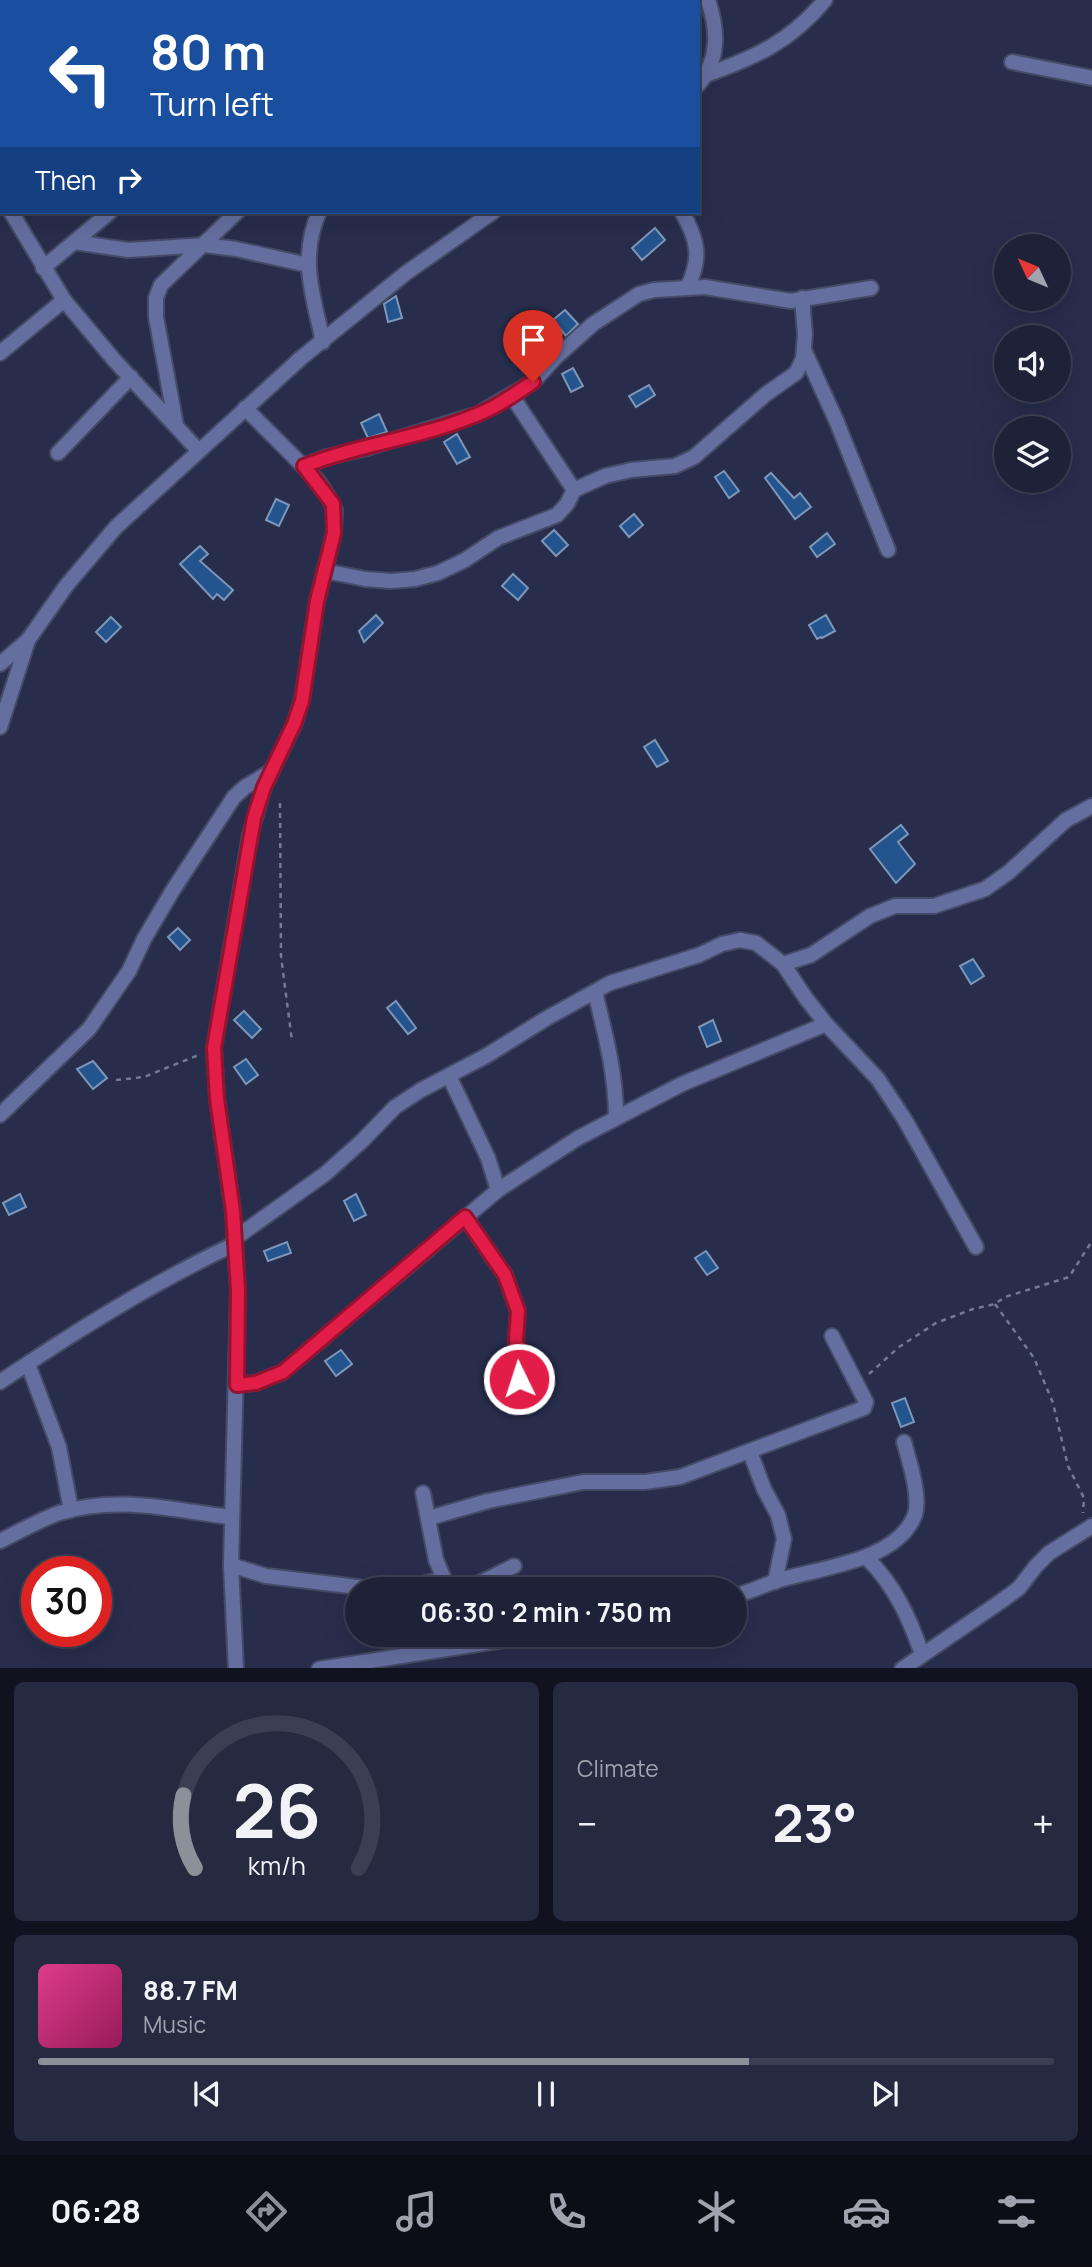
<!DOCTYPE html>
<html lang="en">
<head>
<meta charset="utf-8">
<style>
  body { margin:0; font-family:Manrope,sans-serif; background:#252a40; color:#f1f3f6; height:100vh; display:flex; flex-direction:column; font-size:26px; white-space:nowrap }
  * { box-sizing:border-box; margin:0 }
  p { font-size:23px; color:#a0a4ae }
  .icon { flex:none; width:38px; height:38px; fill:none; stroke:currentColor; stroke-width:2; stroke-linecap:round; stroke-linejoin:round }
  .map { position:relative; height:1668px; overflow:hidden }
  .drawer { display:flex; flex-direction:column; gap:14px; padding:14px; background:#10131f; flex:1 }
  .drawer>* { flex:none }
  .hud { position:absolute; left:0px; top:0px; width:700px; height:214px; box-shadow:0 7px 28px #0002,0 0 0 2px #3b3f53; background:#1a4fa0; color:#fff; overflow:hidden }
  .needle { width:46px; rotate:314deg }
  .buttons { position:absolute; left:994px; top:234px; display:grid; gap:14px }
  .buttons a { display:grid; place-items:center; width:77px; height:77px; border-radius:50%; background:#1d2238; box-shadow:0 7px 28px #0002,0 0 0 2px #3b3f53; font-size:35px }
  .speed { position:absolute; left:21px; top:1556px; display:flex; gap:14px; font-size:35px; font-weight:700; text-align:center }
  .speed>* { display:grid; place-content:center; width:91px; height:91px; border-radius:50%; background:#1d2238; box-shadow:0 7px 28px #0002,0 0 0 2px #3b3f53; line-height:1 }
  .speed .limit { border:10px solid #d22; background:#fff; color:#111 }
  .pin { position:absolute; display:grid; place-items:center; width:60px; height:60px; color:#fff; margin:-72px -30px; border-radius:50% 50% 50% 0; rotate:-45deg; box-shadow:0 0 7px #0007 }
  .pin .icon { rotate:45deg }
  .me { position:absolute; width:77px; margin:-38px; rotate:356deg; stroke-linejoin:round; filter:drop-shadow(0 0 5px #0008) }
  .turn { display:flex; align-items:center; gap:24px; height:147px; padding:0 35px; font-size:32px }
  .turn .icon { width:91px; height:91px; stroke-width:2.5 }
  .turn b { display:block; font-size:49px; line-height:60px }
  .then { display:flex; align-items:center; height:66px; padding:0 35px; background:#0003; gap:14px; font-size:26px }
  .big { font-size:52px; font-weight:700; line-height:1.1 }
  .drawer .tile { flex:1; display:flex; flex-direction:column; justify-content:center; gap:10px; min-width:0; padding:0 24px; border-radius:10px; background:#252a40 }
  .drawer .dial { align-items:center; gap:0 }
  .dial svg { height:182px; overflow:visible; fill:none; stroke:#3b3f53; stroke-width:7; stroke-linecap:round; text-anchor:middle }
  .dial text { fill:#f1f3f6; stroke:none }
  .song { display:flex; align-items:center; gap:21px }
  .cover { width:84px; height:84px; border-radius:10px; background:linear-gradient(135deg,hsl(330 70% 55%),hsl(330 70% 35%)) }
  .played { height:7px; border-radius:4px; background:linear-gradient(90deg,#8c9099 70%,#3b3f53 70%) }
  .keys { display:flex; justify-content:space-around; direction:ltr }
  .heat { display:flex; justify-content:space-between; align-items:center; font-size:38px; direction:ltr }
  .drawer .tiles { flex:1; display:grid; gap:14px; grid-template-columns:1fr 1fr }
  .tile:last-child { grid-column:span 2 }
  .trip { position:absolute; left:345px; top:1577px; width:402px; height:70px; border-radius:35px; background:#1d2238; box-shadow:0 7px 28px #0002,0 0 0 2px #3b3f53; font-weight:700; line-height:70px; text-align:center }
  .dock { display:flex; height:112px; justify-content:space-around; align-items:center; background:#0c0e16; color:#a0a4ae }
  .dock .icon { width:49px; height:49px }
  .dock .active { color:#8c9099 }
  .dock b { font-size:32px; color:#f1f3f6 }
  .map>svg:first-child { display:block }
  .building { fill:#24548d; stroke:#7e97b8; stroke-width:2 }
  .lines { fill:none; stroke-linecap:round; stroke-linejoin:round }
  .street-casing { stroke:#454b67; stroke-width:18 }
  .path { stroke:#747a94; stroke-width:2.5; stroke-dasharray:5 5; stroke-linecap:butt }
  .street { stroke:#656f9f; stroke-width:14 }
  .route-casing { stroke:#92132f; stroke-width:18 }
  .route { stroke:#e11d48; stroke-width:12 }
</style>
</head>
<body>
<div class="map">
<svg width="1092" height="1669" viewBox="0 0 1092 1669">
  <rect width="100%" height="100%" fill="#272d4b"/>
  <g class="building">
    <polygon points="655,228 665,240 642,260 632,248"/>
    <polygon points="396,296 402,318 388,322 384,304"/>
    <polygon points="565,310 578,324 566,336 553,320"/>
    <polygon points="573,368 583,386 571,392 562,374"/>
    <polygon points="649,385 655,395 636,407 629,396"/>
    <polygon points="379,414 387,432 368,438 361,423"/>
    <polygon points="457,434 470,457 457,464 444,442"/>
    <polygon points="724,471 739,491 729,498 715,477"/>
    <polygon points="771,473 794,498 800,493 811,507 795,519 765,478"/>
    <polygon points="276,499 289,505 279,526 266,520"/>
    <polygon points="634,514 643,525 629,537 620,526"/>
    <polygon points="554,530 568,545 556,556 542,541"/>
    <polygon points="827,533 835,544 817,557 810,547"/>
    <polygon points="200,546 208,554 200,561 233,590 224,600 217,594 213,599 180,564"/>
    <polygon points="513,574 528,588 518,600 502,586"/>
    <polygon points="376,615 383,623 364,642 359,631"/>
    <polygon points="826,615 835,631 822,638 821,637 817,639 809,625"/>
    <polygon points="111,617 121,627 106,642 96,632"/>
    <polygon points="655,740 668,761 657,767 644,747"/>
    <polygon points="901,825 908,834 898,842 915,864 896,883 870,849"/>
    <polygon points="178,928 190,940 180,950 168,937"/>
    <polygon points="973,959 984,976 971,984 960,966"/>
    <polygon points="396,1001 416,1028 408,1034 387,1008"/>
    <polygon points="244,1011 261,1029 252,1038 234,1020"/>
    <polygon points="713,1020 721,1041 707,1047 699,1027"/>
    <polygon points="246,1059 258,1075 246,1084 234,1067"/>
    <polygon points="93,1061 107,1078 93,1089 77,1069"/>
    <polygon points="20,1194 26,1207 9,1215 3,1203"/>
    <polygon points="356,1194 366,1215 354,1221 344,1201"/>
    <polygon points="287,1242 291,1253 268,1261 264,1251"/>
    <polygon points="706,1251 718,1268 707,1275 695,1258"/>
    <polygon points="341,1350 352,1364 336,1376 325,1361"/>
    <polygon points="905,1398 914,1422 901,1427 892,1403"/>
  </g>
  <g class="lines">
    <g class="street-casing">
      <g id="street">
        <polyline points="521,0 522,2"/>
        <polyline points="373,2 376,0"/>
        <polyline points="392,2 392,0"/>
        <polyline points="593,2 595,0"/>
        <polyline points="1012,62 1092,78"/>
        <path d="M706 75C756 57 790 42 825 0"/>
        <path d="M698 85C720 59 718 30 708 0"/>
        <polyline points="0,195 2,197"/>
        <polyline points="11,212 64,300 115,361 198,450"/>
        <path d="M319 212C299 259 313 295 323 342"/>
        <path d="M682 212C698 240 702 258 687 288"/>
        <polyline points="74,242 128,250 205,245 236,249 308,265"/>
        <polyline points="43,268 110,212"/>
        <polyline points="804,350 836,420 888,550"/>
        <polyline points="0,353 64,300"/>
        <polyline points="512,396 574,490"/>
        <polyline points="176,425 156,317 156,298 161,285 237,212"/>
        <polyline points="58,453 131,377"/>
        <polyline points="304,466 327,457 367,448 478,414 533,382 556,357 593,324 639,294 654,290 705,287 791,301 871,288"/>
        <polyline points="325,571 365,579 391,581 415,579 438,573 465,560 498,538 557,515 567,504 574,490 605,476 631,470 675,466 694,457 766,394 796,373 803,359 805,334 802,298"/>
        <polyline points="0,664 28,640"/>
        <polyline points="0,727 28,640 66,586 116,527 301,358 406,273 493,212"/>
        <polyline points="783,964 811,955 870,916 895,906 934,906 985,889 1009,872 1066,820 1092,806"/>
        <path d="M595 992C605 1033 616 1074 616 1117"/>
        <polyline points="449,1076 488,1158 498,1190"/>
        <polyline points="0,1115 89,1029 129,971 144,939 173,890 234,797 245,787 270,772"/>
        <polyline points="465,1217 505,1275 518,1311 516,1340 520,1364 516,1398"/>
        <polyline points="234,1239 325,1174 362,1141 395,1107 421,1090 486,1056 547,1018 610,983 699,955 722,944 740,940 756,943 783,964 805,997 826,1024 878,1079 905,1120 976,1247"/>
        <polyline points="28,1364 59,1447 71,1510"/>
        <path d="M0 1382C76 1331 152 1283 235 1244"/>
        <polyline points="237,1385 256,1383 283,1372 498,1190 578,1138 682,1084 826,1024"/>
        <polyline points="750,1452 764,1489 778,1515 784,1539 775,1582"/>
        <path d="M423 1493 436 1560 448 1588C470 1592 494 1575 514 1566"/>
        <polyline points="429,1518 488,1501 583,1482 645,1482 680,1477 864,1408 866,1402 832,1336"/>
        <path d="M0 1541C19 1532 39 1520 59 1513 120 1495 170 1510 231 1517"/>
        <path d="M867 1558C895 1586 909 1617 922 1654"/>
        <polyline points="231,1565 266,1576 366,1588 405,1588 443,1579"/>
        <path d="M735 1596C749 1592 762 1586 776 1581 817 1568 895 1562 914 1517 922 1499 909 1461 904 1442"/>
        <polyline points="236,1669 231,1565 238,1290 233,1211 217,1099 214,1048 250,835 264,787 294,725 302,700 317,601 334,533 335,510 329,498 318,481 245,408"/>
        <polyline points="319,1669 543,1634"/>
        <polyline points="902,1669 1000,1602 1019,1588 1036,1566 1049,1553 1092,1526"/>
      </g>
    </g>
    <g class="path">
      <polyline points="40,0 44,2"/>
      <polyline points="280,803 281,956 292,1041"/>
      <polyline points="116,1080 144,1077 201,1054"/>
      <polyline points="995,1304 1034,1358 1053,1403 1068,1466 1084,1498 1083,1513"/>
      <polyline points="869,1374 899,1347 936,1323 973,1309 995,1304 1005,1297 1069,1277 1092,1241"/>
    </g>
    <use href="#street" class="street"/>
  </g>
  <g class="lines">
    <g class="route-casing">
      <path id="route" d="M519 1379 520 1364 516 1340 518 1311 505 1275 465 1217 283 1372 256 1383 237 1385 238 1290 233 1211 217 1099 214 1048 254 818 264 787 294 724 302 701 317 601 334 533 333 504 304 466C359 444 421 438 476 415 497 407 515 394 533 382"/>
    </g>
    <use href="#route" class="route"/>
  </g>
</svg>
<div class="buttons">
<a><svg class="needle" viewBox="-14 -14 28 28"><path d="M0-13l5 13h-10z" fill="#e53935"/><path d="M0 13l5-13h-10z" fill="#a0a4ae"/></svg></a>
<a><svg class="icon" aria-label="sound" viewBox="0 0 24 24"><path d="M4 9h4l5-4v14l-5-4H4zM17 9q2 3 0 6"/></svg></a>
<a><svg class="icon" aria-label="layers" viewBox="0 0 24 24"><path d="M12 4l9 5-9 5-9-5zM3 14l9 5 9-5"/></svg></a>
</div>
<div class="speed"><div class="limit">30</div></div>
<div class="pin" style="left:533px;top:382px;background:#d93025"><svg class="icon" aria-label="arrive" viewBox="0 0 24 24"><path d="M6 21V4h12l-3 4 3 4H6"/></svg></div>
<svg class="me" style="left:519px;top:1379px" viewBox="-20 -20 40 40"><circle r="17" fill="#e11d48" stroke="#fff" stroke-width="3"/><path d="M0-11L8 9 0 5-8 9z" fill="#fff"/></svg>
<div class="trip">06:30 · 2 min · 750 m</div>
<div class="hud">
<div class="turn"><svg class="icon" aria-label="left" viewBox="0 0 24 24"><path d="M17 20v-9H6M10 6l-5 5 5 5"/></svg><div><b>80 m</b>Turn left</div></div>
<div class="then">Then<svg class="icon" aria-label="right" viewBox="0 0 24 24"><path d="M7 20v-9h11M14 6l5 5-5 5"/></svg></div>
</div>
</div>
<section class="drawer">
<div class="tiles">
<div class="tile dial"><svg viewBox="0 0 100 80">
<path d="M14 69A42 42 0 1 1 86 69"/>
<path d="M14 69A42 42 0 0 1 9 37" stroke="#8c9099"/>
<text x="50" y="56" font-size="32" font-weight="700">26</text>
<text x="50" y="72" font-size="11">km/h</text>
</svg></div>
<div class="tile"><p>Climate</p>
<div class="heat"><a>−</a><b class="big">23°</b><a>+</a></div>
</div>
<div class="tile">
<div class="song"><i class="cover"></i><div><b>88.7 FM</b><p>Music</p></div></div>
<div class="played"></div>
<div class="keys"><svg class="icon" aria-label="previous" viewBox="0 0 24 24"><path d="M18 5L8 12l10 7zM5 5v14"/></svg><svg class="icon" aria-label="pause" viewBox="0 0 24 24"><path d="M8 5v14M16 5v14"/></svg><svg class="icon" aria-label="next" viewBox="0 0 24 24"><path d="M6 5l10 7-10 7zM19 5v14"/></svg></div>
</div>
</div>
</section>
<nav class="dock">
<b>06:28</b>
<svg class="icon active" aria-label="directions" viewBox="0 0 24 24"><path d="M12 3l9 9-9 9-9-9zM9 14v-3h6M13 9l2 2-2 2"/></svg>
<svg class="icon" aria-label="music" viewBox="0 0 24 24"><path d="M9 18V5l10-2v13"/><circle cx="6" cy="18" r="3"/><circle cx="16" cy="16" r="3"/></svg>
<svg class="icon" aria-label="phone" viewBox="0 0 24 24"><path d="M5 4h4l2 5-3 2q2 4 5 5l2-3 5 2v4C11 20 4 13 5 4z"/></svg>
<svg class="icon" aria-label="climate" viewBox="0 0 24 24"><path d="M12 3v18M4 7l16 10M4 17L20 7"/></svg>
<svg class="icon" aria-label="car" viewBox="0 0 24 24"><path d="M5 17H2v-5l4-1 3-4h7l3 4 3 1v5h-3M9 17h6M6 11h13"/><circle cx="7" cy="17" r="2"/><circle cx="17" cy="17" r="2"/></svg>
<svg class="icon" aria-label="filters" viewBox="0 0 24 24"><path d="M4 7h16M4 17h16"/><circle cx="9" cy="7" r="2"/><circle cx="15" cy="17" r="2"/></svg>
</nav>
</body>
</html>
